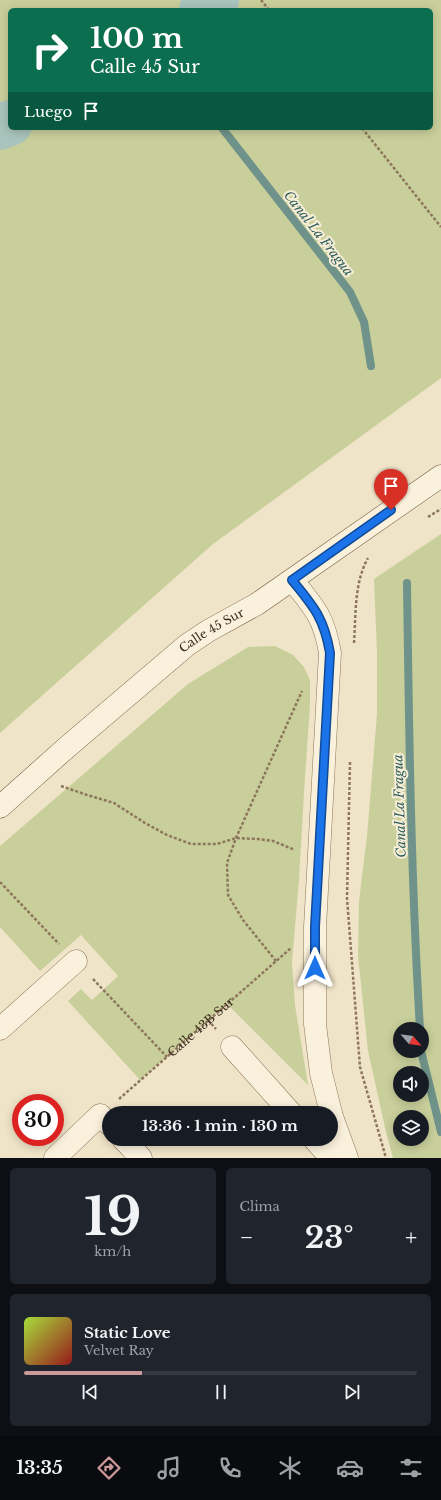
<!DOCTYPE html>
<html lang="es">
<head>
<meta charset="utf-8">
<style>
  body { margin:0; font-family:"Libre Baskerville",serif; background:#20242c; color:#f1f3f6; height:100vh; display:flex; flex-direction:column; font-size:15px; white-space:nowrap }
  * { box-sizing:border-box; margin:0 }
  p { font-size:13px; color:#9ea1a6 }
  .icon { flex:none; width:22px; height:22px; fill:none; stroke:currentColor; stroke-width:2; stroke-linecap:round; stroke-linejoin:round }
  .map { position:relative; height:1158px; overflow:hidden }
  .details { display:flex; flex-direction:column; gap:10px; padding:10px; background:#0d0f14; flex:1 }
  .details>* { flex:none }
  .top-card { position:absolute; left:8px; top:8px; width:425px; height:122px; border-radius:6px; box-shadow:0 2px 10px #0003; background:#0b6e4f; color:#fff; overflow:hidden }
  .needle { width:26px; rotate:118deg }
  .buttons { position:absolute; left:393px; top:1022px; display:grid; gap:8px }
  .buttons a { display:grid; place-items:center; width:36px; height:36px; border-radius:50%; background:#171b24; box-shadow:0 2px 10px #0003; font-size:20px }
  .speed { position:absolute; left:12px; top:1094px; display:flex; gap:8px; font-size:20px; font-weight:700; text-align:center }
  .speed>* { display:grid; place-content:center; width:52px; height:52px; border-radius:50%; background:#171b24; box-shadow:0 2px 10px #0003; line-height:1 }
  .speed .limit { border:6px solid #d22; background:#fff; color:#111 }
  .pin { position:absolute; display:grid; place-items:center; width:34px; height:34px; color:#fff; margin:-41px -17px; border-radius:50% 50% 50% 0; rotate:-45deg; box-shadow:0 0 4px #0007 }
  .pin .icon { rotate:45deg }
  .me { position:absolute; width:44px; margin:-22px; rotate:0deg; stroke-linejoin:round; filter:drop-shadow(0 0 3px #0008) }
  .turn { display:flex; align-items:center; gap:14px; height:84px; padding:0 16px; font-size:18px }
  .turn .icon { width:52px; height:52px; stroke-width:2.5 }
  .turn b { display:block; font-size:28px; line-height:34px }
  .then { display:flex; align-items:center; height:38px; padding:0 16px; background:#0003; gap:8px; font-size:15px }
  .big { font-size:30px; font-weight:700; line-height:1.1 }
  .details .tile { flex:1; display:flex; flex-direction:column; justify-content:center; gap:6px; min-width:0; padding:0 14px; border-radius:6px; background:#20242c }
  .details .dial { align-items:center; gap:0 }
  .dial b { font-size:52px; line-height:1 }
  .song { display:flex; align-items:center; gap:12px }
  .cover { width:48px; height:48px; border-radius:6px; background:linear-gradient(135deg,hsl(80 70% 55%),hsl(0 70% 35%)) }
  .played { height:4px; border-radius:2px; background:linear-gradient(90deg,#cc999b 30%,#363941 30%) }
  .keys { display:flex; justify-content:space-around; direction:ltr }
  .heat { display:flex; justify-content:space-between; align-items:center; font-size:22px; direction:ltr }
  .details .tiles { flex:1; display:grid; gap:10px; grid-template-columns:1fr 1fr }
  .tile:last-child { grid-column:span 2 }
  .trip { position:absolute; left:102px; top:1106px; width:236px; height:40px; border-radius:20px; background:#171b24; box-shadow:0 2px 10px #0003; font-weight:700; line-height:40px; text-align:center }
  .menu { display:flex; height:64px; justify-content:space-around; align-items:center; background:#090b0e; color:#9ea1a6 }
  .menu .icon { width:28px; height:28px }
  .menu .current { color:#cc999b }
  .menu b { font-size:18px; color:#f1f3f6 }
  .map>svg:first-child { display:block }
  .green { fill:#c9cf9b; fill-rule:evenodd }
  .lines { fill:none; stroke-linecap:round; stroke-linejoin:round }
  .stream { stroke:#6f938a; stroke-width:8 }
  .river { stroke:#a9c4bc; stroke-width:46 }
  .street-casing { stroke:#8d765c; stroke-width:23 }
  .secondary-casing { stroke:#6f573f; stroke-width:23 }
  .path { stroke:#8d765c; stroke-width:2.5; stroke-dasharray:3 2; stroke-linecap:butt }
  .street { stroke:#faf1dc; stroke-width:22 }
  .secondary { stroke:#faf1dc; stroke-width:22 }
  .route-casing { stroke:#114b97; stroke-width:10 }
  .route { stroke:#1a73e8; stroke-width:7 }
  .labels { text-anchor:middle; stroke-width:4; stroke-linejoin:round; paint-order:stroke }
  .street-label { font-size:12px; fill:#3d2e20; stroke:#f7eed8 }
  .water-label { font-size:13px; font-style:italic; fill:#2f5d5a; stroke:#f7eed8 }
</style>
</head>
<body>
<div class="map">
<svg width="441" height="1158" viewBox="0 0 441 1158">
  <rect width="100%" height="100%" fill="#f0e4c8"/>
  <g class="green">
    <path d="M0 0H441V378L213 544 0 733ZM10 10H431V128H10Z"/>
    <path d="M441 534V1158H393L386 1132 368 1051 358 956 359 901 367 836 377 714V653L374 579ZM400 1029H422V1051H400ZM400 1073H422V1095H400ZM400 1117H422V1139H400Z"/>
    <polygon points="275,646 293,655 304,667 310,680 310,705 304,793 299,880 292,962 295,1005 308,1085 227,1004 140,1080 68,1001 81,989 92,1000 118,976 81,935 40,971 0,927 0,846 188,684 248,647"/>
  </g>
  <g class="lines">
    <g class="stream">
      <polyline points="222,128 350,292 364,322 371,366"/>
      <path d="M407 583C409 732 411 880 420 1029"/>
      <polyline points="421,1051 441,1132"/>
    </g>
    <g class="river">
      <polyline points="202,10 216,0"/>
      <polyline points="0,127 10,123"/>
    </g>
    <g class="street-casing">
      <g id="street">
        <path d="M292 580C314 607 324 617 330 653L315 927V1024L321 1073 331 1113"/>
        <polyline points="0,1029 76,961"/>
        <polyline points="232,1047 291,1113"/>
        <polyline points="331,1114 347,1158"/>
        <polyline points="123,1139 141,1158"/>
        <polyline points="314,1139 331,1158"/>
        <polyline points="55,1158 100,1115 109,1124"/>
      </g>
    </g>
    <g class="secondary-casing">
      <g id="secondary">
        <path id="s2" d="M0 807 66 748 187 645 208 631 257 604 441 476"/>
      </g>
    </g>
    <g class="path">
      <polyline points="261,0 269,10"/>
      <polyline points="362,128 441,227"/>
      <polyline points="428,517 441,509"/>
      <path d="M354 643C356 614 354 583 368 558"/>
      <polyline points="350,762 347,898 360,1067 386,1158"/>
      <polyline points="61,786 87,795 114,803 145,823 167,835 191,844 217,844 236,838 258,839 273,841 295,850"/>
      <polyline points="0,882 59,944"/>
      <polyline points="276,961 243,920 228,895 227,863 236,838 302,691"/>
      <polyline points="93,979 167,1057"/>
      <polyline points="208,1020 216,1029"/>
      <path id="s1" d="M119 1099 291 948"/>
    </g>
    <use href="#street" class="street"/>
    <use href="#secondary" class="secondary"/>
  </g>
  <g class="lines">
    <g class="route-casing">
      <path id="route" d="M315 968V927L330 653C324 618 314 607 292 580L391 510"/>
    </g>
    <use href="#route" class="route"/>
  </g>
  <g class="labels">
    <g class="street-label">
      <text dy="4" stroke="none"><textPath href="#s2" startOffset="276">Calle 45 Sur</textPath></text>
      <text dy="4" stroke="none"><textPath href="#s1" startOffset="109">Calle 43B Sur</textPath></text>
    </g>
    <g class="water-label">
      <text transform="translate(319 233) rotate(52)" y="5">Canal La Fragua</text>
      <text transform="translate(399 806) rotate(-92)" y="5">Canal La Fragua</text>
    </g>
  </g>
</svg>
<div class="buttons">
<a><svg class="needle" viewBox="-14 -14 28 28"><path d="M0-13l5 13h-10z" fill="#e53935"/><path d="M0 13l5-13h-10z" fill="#9ea1a6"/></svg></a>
<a><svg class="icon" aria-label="sound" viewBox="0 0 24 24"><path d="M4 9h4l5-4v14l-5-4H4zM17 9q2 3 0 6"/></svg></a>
<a><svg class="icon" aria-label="layers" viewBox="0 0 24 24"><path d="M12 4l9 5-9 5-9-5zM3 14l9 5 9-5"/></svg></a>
</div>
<div class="speed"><div class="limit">30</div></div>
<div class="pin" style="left:391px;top:510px;background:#d93025"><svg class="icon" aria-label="arrive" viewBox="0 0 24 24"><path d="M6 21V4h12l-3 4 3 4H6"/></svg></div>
<svg class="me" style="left:315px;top:968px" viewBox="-20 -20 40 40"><path d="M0-17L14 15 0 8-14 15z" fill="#1a73e8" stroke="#fff" stroke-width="4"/></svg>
<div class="trip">13:36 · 1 min · 130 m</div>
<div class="top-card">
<div class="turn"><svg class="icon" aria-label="right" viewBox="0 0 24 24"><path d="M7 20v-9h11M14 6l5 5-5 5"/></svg><div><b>100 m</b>Calle 45 Sur</div></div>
<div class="then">Luego<svg class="icon" aria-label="arrive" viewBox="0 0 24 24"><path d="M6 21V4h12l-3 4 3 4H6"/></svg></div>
</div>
</div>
<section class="details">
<div class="tiles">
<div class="tile dial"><b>19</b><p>km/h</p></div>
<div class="tile"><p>Clima</p>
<div class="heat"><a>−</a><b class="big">23°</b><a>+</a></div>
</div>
<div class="tile">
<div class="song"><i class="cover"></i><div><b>Static Love</b><p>Velvet Ray</p></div></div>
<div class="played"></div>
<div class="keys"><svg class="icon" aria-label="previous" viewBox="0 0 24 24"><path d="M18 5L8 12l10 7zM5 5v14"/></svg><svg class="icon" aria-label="pause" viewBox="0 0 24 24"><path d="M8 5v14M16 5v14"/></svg><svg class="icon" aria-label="next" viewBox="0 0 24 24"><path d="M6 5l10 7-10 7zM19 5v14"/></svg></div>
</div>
</div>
</section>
<nav class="menu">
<b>13:35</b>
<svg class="icon current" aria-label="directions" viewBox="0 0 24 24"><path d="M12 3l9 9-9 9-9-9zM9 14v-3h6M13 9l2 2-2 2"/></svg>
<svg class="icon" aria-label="music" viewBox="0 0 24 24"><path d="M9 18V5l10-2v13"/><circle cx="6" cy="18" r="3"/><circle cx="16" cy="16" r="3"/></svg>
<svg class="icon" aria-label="phone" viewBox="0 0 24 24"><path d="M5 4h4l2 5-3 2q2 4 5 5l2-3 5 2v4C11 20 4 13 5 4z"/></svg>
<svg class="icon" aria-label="climate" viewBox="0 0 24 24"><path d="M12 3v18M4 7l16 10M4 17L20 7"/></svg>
<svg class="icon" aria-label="car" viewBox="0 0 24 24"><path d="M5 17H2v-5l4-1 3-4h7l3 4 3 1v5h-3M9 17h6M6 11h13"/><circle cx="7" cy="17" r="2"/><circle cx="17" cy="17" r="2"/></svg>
<svg class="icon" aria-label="filters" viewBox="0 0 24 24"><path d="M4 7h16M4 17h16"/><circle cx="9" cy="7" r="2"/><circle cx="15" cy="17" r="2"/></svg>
</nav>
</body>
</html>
